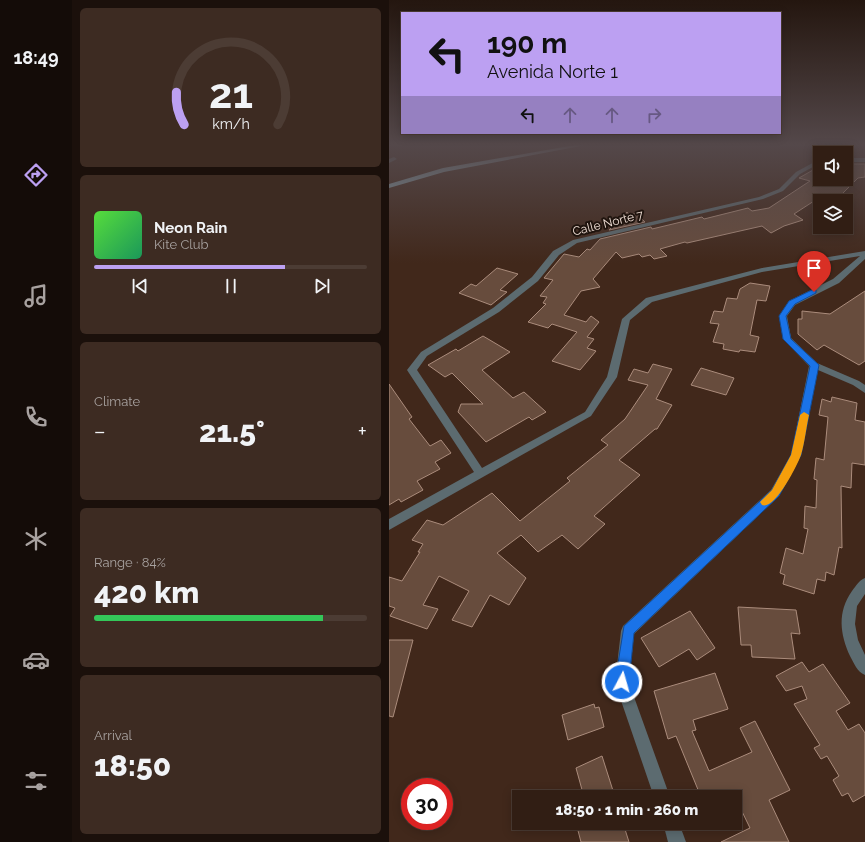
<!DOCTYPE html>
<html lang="en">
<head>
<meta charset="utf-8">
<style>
  body { margin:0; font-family:Raleway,sans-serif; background:#3d2b22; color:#f1f3f6; height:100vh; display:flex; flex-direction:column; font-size:15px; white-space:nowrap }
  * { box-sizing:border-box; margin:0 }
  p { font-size:13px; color:#a8a2a0 }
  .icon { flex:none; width:22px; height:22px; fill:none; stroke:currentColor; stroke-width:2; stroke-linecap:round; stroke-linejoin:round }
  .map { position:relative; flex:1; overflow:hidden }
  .sheet { display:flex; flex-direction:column; gap:8px; padding:8px; background:#1b100b; width:317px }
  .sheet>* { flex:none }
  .hud { position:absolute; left:12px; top:12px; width:380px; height:122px; border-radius:0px; box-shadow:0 2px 10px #0003,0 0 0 1px #4c3c34; background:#bca0f2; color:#111; overflow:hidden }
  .tools { position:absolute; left:424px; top:146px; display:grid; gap:8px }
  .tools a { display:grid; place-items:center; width:40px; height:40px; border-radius:0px; background:#311e14; box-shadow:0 2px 10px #0003,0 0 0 1px #4c3c34; font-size:20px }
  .speed { position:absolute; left:12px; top:778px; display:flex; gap:8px; font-size:20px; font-weight:700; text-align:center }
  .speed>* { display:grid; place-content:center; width:52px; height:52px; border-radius:50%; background:#311e14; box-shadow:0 2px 10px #0003,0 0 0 1px #4c3c34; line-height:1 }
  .speed .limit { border:6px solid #d22; background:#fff; color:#111 }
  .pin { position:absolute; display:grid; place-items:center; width:34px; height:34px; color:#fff; margin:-41px -17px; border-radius:50% 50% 50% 0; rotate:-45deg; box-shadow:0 0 4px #0007 }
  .pin .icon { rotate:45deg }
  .me { position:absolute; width:44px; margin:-22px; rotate:6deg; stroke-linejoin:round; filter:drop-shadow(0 0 3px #0008) }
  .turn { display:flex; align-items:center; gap:14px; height:84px; padding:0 20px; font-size:18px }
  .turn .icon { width:52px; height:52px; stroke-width:2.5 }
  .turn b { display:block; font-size:28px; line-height:34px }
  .lanes { display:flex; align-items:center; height:38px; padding:0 20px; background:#0003; justify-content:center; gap:20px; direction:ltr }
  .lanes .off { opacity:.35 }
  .big { font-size:30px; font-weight:800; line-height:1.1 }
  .sheet .widget { flex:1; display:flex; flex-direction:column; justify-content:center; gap:6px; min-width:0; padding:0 14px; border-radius:6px; background:#3d2b22 }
  .sheet .dial { align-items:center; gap:0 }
  .dial svg { height:104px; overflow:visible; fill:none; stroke:#4c3c34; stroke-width:7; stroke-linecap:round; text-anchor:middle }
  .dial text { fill:#f1f3f6; stroke:none }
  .song { display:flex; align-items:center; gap:12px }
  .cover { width:48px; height:48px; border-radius:6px; background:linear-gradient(135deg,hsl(110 70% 55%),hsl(150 70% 35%)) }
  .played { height:4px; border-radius:2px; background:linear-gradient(90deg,#bca0f2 70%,#4c3c34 70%) }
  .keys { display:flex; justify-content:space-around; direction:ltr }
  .heat { display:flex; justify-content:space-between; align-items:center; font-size:22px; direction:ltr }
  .charge { height:6px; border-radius:3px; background:linear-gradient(90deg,#34c759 84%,#4c3c34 0) }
  .trip { position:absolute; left:123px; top:790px; width:230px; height:40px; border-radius:0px; background:#311e14; box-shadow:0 2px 10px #0003,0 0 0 1px #4c3c34; font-weight:800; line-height:40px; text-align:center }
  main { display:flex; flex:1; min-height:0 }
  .tabs { display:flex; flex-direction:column; width:72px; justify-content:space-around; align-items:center; background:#140c08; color:#a8a2a0 }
  .tabs .icon { width:28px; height:28px }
  .tabs .on { color:#bca0f2 }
  .tabs b { font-size:18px; color:#f1f3f6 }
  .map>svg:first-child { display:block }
  .building { fill:#674c3d; stroke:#ab8c7c }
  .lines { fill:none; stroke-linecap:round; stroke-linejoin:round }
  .minor { fill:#5c6b70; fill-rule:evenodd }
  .major { fill:#86a5b0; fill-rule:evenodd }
  .route { fill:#1a73e8; stroke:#114b97 }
  .slow { fill:#f59e0b }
  .labels { text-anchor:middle; stroke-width:4; stroke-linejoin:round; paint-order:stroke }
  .far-street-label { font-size:12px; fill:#f1e0d7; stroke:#1f140e }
</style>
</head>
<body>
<main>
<nav class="tabs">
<b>18:49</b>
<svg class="icon on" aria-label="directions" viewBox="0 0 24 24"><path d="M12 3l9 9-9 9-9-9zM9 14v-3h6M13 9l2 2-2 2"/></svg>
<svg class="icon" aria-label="music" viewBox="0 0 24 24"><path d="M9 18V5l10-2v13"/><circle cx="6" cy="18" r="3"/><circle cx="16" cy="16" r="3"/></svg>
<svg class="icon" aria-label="phone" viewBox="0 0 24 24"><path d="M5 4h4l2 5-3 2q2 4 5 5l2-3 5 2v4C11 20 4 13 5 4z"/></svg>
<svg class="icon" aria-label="climate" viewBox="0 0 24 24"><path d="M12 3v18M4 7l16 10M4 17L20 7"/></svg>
<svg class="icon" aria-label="car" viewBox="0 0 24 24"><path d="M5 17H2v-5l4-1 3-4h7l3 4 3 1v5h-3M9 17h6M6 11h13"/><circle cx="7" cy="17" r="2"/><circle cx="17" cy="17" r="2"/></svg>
<svg class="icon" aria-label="filters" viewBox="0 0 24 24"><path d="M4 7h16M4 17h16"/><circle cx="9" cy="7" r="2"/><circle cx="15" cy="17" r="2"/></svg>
</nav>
<section class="sheet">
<div class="widget dial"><svg viewBox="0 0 100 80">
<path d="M14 69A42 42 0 1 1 86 69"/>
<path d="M14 69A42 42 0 0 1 8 44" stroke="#bca0f2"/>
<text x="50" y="56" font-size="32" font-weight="700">21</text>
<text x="50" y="72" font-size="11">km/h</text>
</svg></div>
<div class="widget">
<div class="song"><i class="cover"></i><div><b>Neon Rain</b><p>Kite Club</p></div></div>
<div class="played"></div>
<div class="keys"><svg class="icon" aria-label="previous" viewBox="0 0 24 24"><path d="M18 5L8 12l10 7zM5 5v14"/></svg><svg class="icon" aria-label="pause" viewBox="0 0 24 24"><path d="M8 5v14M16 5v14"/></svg><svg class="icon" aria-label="next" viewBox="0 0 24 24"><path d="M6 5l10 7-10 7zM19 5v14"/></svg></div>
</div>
<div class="widget"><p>Climate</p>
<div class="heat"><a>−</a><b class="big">21.5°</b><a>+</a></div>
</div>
<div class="widget"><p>Range · 84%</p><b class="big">420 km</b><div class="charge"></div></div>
<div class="widget"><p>Arrival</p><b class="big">18:50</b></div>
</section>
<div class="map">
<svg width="476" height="842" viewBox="0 0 476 842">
  <rect width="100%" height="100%" fill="#41281b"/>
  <g class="building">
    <polygon points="457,164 476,164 476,177 469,178 446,201 431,201 431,203 425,201 405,214 414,220 395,226 382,233 373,226 298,243 296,242 271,249 278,256 265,259 261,255 253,257 250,254 233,258 227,252 204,279 211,287 192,291 175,315 197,322 202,316 210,322 198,337 205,339 198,348 207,351 191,370 163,361 188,332 163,324 159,328 139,322 157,304 154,303 158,297 151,296 164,280 155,278 175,254 190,257 198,249 201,250 211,239 262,227 263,229 313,217 315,219 359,208 363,211 380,208 421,181 410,178 431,166 431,179 441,179 457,183"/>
    <polygon points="238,212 241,215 247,213 256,222 220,230"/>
    <polygon points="108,268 129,274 111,290 118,292 102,305 70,293 82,284 87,286"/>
    <polygon points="361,283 381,286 377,301 368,300 361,335 370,337 366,352 351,350 350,352 334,349 335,344 324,342 330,324 321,323 325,311 334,312 338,298 348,299 351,289"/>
    <polygon points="476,291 476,361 470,365 435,345 428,350 409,334 409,319 413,319 413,311 441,314"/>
    <polygon points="94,336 121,352 93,370 124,398 135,392 157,412 143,420 140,417 97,442 69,412 72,404 94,404 63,373 56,377 39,365 67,349 69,351"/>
    <polygon points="264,364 283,369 267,399 283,405 268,429 266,429 230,460 251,475 205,516 216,524 189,549 173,535 149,552 132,535 108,553 137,578 120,605 101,595 83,627 63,620 80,591 50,576 34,605 49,609 38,629 1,616 6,608 0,606 0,577 13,581 31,552 29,552 34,544 23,540 38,520 54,525 103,493 131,521 181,481 178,478 219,445 212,440 236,419 259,385 239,380 245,369 259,373"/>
    <polygon points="312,368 345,378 337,395 302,385"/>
    <polygon points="0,384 23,417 20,419 41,446 52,440 62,453 46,462 51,469 28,481 34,490 12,502 10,499 0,505"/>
    <polygon points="443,397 468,403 466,420 476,422 476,465 463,463 462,488 452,486 453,548 450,547 445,575 437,572 436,581 428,579 425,594 394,584 396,575 391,573 397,548 414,554 419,529 415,528 416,506 427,508 428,480 425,479 427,458 435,460 439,417 430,415 433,399 442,402"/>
    <polygon points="349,607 407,610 411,634 402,633 406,659 363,657 362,645 352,645"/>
    <polygon points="301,611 326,648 308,660 300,649 270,667 252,638"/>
    <polygon points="0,640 24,640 4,717 0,716"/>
    <polygon points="413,662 420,672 434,664 461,703 447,711 459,730 470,724 476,733 476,795 464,802 459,793 453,796 444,780 450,776 438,756 432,759 425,748 431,745 405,704 418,699 413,686 397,691 387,676"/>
    <polygon points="326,673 339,709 304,720 307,730 303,731 320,771 363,752 351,728 366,721 401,790 380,800 400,842 332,842 361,828 346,797 312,797 287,736 279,739 265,691"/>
    <polygon points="205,704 206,708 210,707 215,727 179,740 173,715"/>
    <polygon points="213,756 226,797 195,797 187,768"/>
    <polygon points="187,823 234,823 240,842 192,842"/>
  </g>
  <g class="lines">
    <g class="minor">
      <polygon points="5,157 8,159 0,163 0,159"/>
      <rect x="457" y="158" width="19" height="4"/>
      <polygon points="431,159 431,163 411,174 394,191 374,199 188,243 170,255 149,281 110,312 38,356 28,370 93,468 196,412 218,377 233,319 257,298 373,268 476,251 476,259 450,283 406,305 398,316 402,338 428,363 470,381 476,385 476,393 464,385 429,370 412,455 390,496 245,634 240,683 281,797 265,797 226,683 232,631 234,626 382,490 402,455 420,366 394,339 390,316 400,301 444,279 471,256 373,272 263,302 241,320 228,377 202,416 0,530 0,519 85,472 18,370 32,352 104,308 143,277 164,251 184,240 370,197 390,189 407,172"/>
      <path d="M476 578V594L468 606 466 624 469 640 476 655V675C468 672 465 663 461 656 451 634 448 612 463 591 467 586 470 580 476 578Z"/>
      <polygon points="274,823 290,823 297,842 279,842"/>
    </g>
    <polygon class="major" points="186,145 197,145 55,172 0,188 0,184 54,168"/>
  </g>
  <linearGradient id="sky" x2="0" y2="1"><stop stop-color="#24160f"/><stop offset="0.55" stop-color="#54484a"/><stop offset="1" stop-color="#54484a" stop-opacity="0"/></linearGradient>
  <rect width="476" height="263" fill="url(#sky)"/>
  <polygon class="route" points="425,289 427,290 427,293 406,304 397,316 402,339 430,365 412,455 390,496 245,633 240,682 238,687 233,689 228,687 226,682 235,626 383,490 402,455 421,366 394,339 390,316 400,301"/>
  <path class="slow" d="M415 412 420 415C417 428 416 442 412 455 408 466 386 510 373 505L371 502 383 490 402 455 411 415Z"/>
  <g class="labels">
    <g class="far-street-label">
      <text transform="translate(219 223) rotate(-14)" y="4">Calle Norte 7</text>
    </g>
  </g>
</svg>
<div class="tools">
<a><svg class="icon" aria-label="sound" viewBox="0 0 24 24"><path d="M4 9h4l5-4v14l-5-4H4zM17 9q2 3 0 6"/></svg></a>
<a><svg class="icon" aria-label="layers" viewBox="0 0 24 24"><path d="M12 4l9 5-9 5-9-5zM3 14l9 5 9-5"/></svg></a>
</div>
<div class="speed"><div class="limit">30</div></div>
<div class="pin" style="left:425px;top:292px;background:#d93025"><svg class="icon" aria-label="arrive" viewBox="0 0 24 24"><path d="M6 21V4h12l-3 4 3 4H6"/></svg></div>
<svg class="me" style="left:233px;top:682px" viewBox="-20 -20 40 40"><circle r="17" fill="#1a73e8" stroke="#fff" stroke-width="3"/><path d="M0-11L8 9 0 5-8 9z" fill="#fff"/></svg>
<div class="trip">18:50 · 1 min · 260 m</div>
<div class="hud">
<div class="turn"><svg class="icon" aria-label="left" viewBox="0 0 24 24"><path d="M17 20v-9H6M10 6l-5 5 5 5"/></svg><div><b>190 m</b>Avenida Norte 1</div></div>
<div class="lanes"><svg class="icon" aria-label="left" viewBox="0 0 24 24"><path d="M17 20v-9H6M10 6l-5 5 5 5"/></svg><svg class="icon off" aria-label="ahead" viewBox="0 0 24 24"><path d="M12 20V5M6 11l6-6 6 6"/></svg><svg class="icon off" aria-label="ahead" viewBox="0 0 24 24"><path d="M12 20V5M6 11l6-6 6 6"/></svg><svg class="icon off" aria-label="right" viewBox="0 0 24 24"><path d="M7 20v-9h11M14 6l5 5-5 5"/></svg></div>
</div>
</div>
</main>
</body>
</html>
